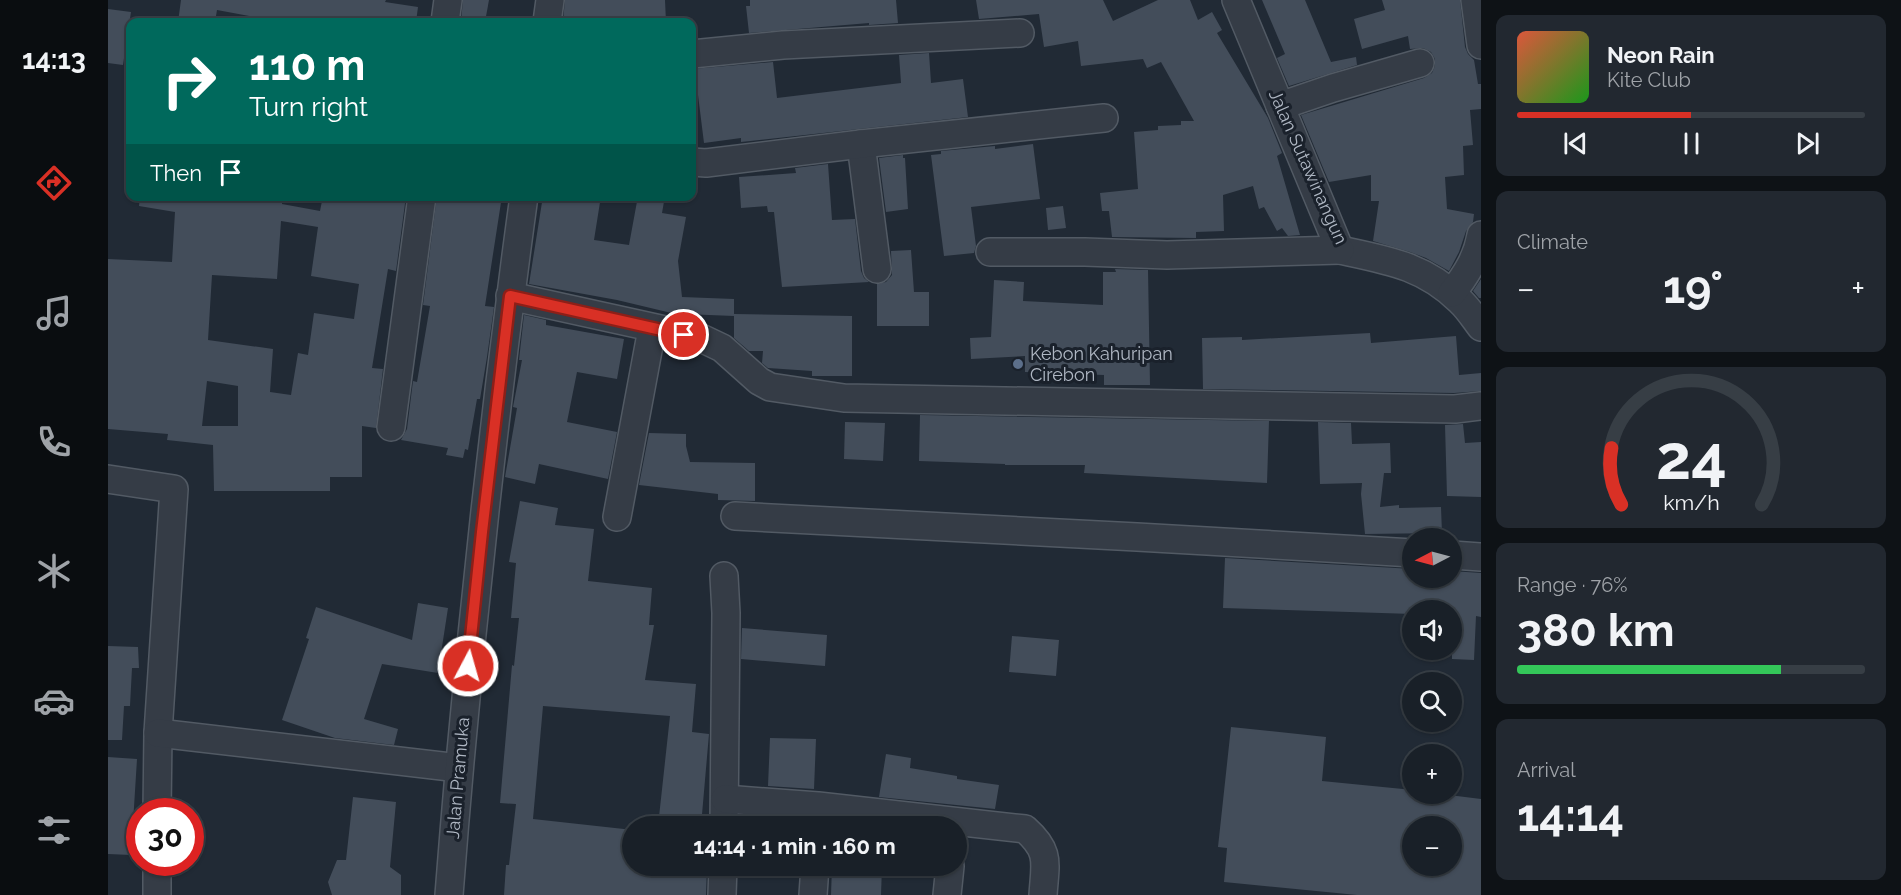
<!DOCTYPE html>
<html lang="en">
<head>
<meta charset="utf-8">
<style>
  body { margin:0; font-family:Raleway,sans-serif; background:#222830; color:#f1f3f6; height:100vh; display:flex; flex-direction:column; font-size:22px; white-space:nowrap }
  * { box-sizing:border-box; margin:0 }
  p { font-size:20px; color:#9fa3a8 }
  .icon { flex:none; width:33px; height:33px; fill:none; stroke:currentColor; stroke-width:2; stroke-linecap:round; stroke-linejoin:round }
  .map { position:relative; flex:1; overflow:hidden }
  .sheet { display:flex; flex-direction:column; gap:15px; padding:15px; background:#0e1216; width:420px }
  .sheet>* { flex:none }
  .banner { position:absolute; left:18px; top:18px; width:570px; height:183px; border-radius:12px; box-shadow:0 2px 4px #0004,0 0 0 2px #373e45; background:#00695c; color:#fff; overflow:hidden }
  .needle { width:39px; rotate:264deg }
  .tools { position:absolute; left:1294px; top:528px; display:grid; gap:12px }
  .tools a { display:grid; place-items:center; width:60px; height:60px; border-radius:50%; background:#192028; box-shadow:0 2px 4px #0004,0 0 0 2px #373e45; font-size:30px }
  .speed { position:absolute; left:18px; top:798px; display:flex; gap:12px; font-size:30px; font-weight:700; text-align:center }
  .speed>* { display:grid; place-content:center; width:78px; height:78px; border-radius:50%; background:#192028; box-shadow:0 2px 4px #0004,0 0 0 2px #373e45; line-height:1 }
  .speed .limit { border:9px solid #d22; background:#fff; color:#111 }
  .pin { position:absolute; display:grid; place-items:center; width:51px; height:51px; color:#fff; margin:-26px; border:3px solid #fff; border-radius:50%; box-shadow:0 2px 6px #0007 }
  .me { position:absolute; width:66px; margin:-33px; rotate:6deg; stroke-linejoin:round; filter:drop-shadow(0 0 4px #0008) }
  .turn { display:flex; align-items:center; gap:21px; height:126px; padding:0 24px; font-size:27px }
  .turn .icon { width:78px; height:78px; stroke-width:2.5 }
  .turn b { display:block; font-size:42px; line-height:51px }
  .then { display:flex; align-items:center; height:57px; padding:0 24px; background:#0003; gap:12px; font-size:22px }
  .big { font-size:45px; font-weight:700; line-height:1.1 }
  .sheet .card { flex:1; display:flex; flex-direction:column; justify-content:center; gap:9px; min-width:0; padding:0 21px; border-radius:12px; background:#222830 }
  .sheet .dial { align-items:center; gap:0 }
  .dial svg { height:156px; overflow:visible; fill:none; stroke:#373e45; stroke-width:7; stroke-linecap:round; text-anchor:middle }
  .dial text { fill:#f1f3f6; stroke:none }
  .song { display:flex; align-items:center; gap:18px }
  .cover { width:72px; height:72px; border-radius:9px; background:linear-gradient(135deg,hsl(10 70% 55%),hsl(120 70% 35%)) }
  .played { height:6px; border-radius:3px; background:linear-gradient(90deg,#d93025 50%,#373e45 50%) }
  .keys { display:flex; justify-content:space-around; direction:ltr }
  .heat { display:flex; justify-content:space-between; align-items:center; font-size:33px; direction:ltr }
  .charge { height:9px; border-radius:4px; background:linear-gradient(90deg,#34c759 76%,#373e45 0) }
  .trip { position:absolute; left:514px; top:816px; width:345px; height:60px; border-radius:30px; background:#192028; box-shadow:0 2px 4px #0004,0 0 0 2px #373e45; font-weight:700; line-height:60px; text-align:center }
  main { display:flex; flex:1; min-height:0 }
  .tab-bar { display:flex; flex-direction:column; width:108px; justify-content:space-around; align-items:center; background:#0a0d10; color:#9fa3a8 }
  .tab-bar .icon { width:42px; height:42px }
  .tab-bar .current { color:#d93025 }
  .tab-bar b { font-size:27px; color:#f1f3f6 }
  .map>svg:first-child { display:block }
  .building { fill:#434d5a; fill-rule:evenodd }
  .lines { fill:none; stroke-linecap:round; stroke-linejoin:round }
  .minor-casing { stroke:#525a64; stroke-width:30 }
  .minor { stroke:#353c46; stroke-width:27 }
  .route-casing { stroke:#8d1f18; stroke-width:15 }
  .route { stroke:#d93025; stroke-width:10 }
  .service-dot { fill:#5c6f8a; stroke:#1a212b; stroke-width:2 }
  .labels { text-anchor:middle; stroke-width:6; stroke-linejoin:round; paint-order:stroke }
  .street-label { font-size:18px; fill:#afb7c3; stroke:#1a212b }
  .poi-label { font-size:18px; fill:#afb7c3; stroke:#1a212b; text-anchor:start }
</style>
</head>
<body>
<main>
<nav class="tab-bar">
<b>14:13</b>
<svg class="icon current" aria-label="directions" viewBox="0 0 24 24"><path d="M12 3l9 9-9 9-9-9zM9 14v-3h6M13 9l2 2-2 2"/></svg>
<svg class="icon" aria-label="music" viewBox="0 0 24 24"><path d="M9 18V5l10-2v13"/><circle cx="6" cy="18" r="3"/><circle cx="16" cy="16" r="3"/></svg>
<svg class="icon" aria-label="phone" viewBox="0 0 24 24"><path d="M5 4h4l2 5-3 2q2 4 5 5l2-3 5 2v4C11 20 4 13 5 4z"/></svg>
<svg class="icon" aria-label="climate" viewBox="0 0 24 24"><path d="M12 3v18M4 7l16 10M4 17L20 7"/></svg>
<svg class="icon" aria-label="car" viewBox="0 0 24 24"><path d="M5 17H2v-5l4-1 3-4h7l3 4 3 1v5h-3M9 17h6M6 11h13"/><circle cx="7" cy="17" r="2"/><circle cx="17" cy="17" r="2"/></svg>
<svg class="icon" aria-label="filters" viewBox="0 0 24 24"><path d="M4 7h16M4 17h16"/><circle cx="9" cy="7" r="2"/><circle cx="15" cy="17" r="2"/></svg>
</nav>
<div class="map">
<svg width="1373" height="895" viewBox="0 0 1373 895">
  <rect width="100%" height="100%" fill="#212a35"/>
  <g class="building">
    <polygon points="73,0 278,0 277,2 310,7 308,22 174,22 109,10 107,22 70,22"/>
    <polygon points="355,0 381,0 377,22 353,22"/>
    <polygon points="457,0 557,0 558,22 455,22"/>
    <polygon points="642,0 788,0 790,23 761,25 761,23 641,33 638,6 642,6"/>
    <polygon points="868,0 995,0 1005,21 1050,0 1082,0 1090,20 1104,12 1114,30 1109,33 1160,118 1174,153 1169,156 1192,235 1180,236 1174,228 1169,231 1156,207 1151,209 1145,186 1115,195 1116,231 1088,232 1088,238 1004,237 1001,211 994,211 992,193 1030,189 1026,132 1050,130 1050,126 1073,125 1073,121 1086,121 1053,62 1039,68 1035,59 973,66 970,41 936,47 931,14 871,19"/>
    <polygon points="1154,0 1197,0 1223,62 1248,57 1249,65 1181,86 1169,58 1177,54"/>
    <polygon points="1274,0 1352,0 1357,47 1360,54 1366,60 1370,84 1373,84 1373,109 1362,110 1365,145 1355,146 1356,175 1337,177 1339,209 1366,214 1365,222 1358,231 1351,252 1341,271 1318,258 1302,252 1265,241 1271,201 1263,201 1263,175 1221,182 1193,115 1316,78 1324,73 1327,66 1327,59 1323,52 1315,48 1302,49 1300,36 1254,49 1246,19 1277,10"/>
    <polygon points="0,9 23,12 15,65 0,63"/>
    <polygon points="821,53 823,83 855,79 860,117 633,142 633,138 596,143 590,95 584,96 584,69 665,62 669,98 793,83 791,55"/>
    <polygon points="925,144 932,199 863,207 868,246 866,253 836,256 823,155 833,154 833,151 887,146 887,149"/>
    <polygon points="795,155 795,158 797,158 800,209 778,212 771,158"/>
    <polygon points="720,164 724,220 747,219 753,271 756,278 761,282 674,287 666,212 660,212 659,206 633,208 631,177 688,173 687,168"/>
    <path d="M32 196H108L174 201V204L212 211 215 196H298L288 271 280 269 264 368 275 369 268 428 254 426V477H222V491H106L105 445 59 440 60 434 0 429V259L64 262 67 212 31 206ZM173 221 210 227 203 276 251 284 246 319 206 313 200 355 190 353 183 395 162 392 165 349 100 340 104 275 169 279ZM99 381 130 386V426H94Z"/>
    <polygon points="329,196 394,196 377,306 386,307 379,357 372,399 369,399 360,450 357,449 355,458 338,455 340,448 293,440 299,429 305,381 309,382 322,306 315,305"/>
    <polygon points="435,196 493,196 486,240 521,245 530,196 557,196 554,213 578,217 570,261 574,297 626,299 626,316 576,314 576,316 509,300 421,284"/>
    <polygon points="955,206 958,228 940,230 938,208"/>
    <polygon points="803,250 806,292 821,292 821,326 769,326 769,284 778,282 784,275 783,251"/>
    <polygon points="1007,269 1040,270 1042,385 996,385 996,375 917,372 917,356 863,359 862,338 883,337 886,280 916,282 915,301 995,305 995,272 1008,272"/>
    <polygon points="1373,279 1373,298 1371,298 1365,291"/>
    <polygon points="626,314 744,316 744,376 704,376 704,371 660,368 654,363 655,351 641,351 626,338"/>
    <polygon points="416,315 438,320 438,325 516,339 509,379 469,372 459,422 509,432 500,479 431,464 427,484 397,477 409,408 405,407 414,360 411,360"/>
    <polygon points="1262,333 1263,343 1348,336 1351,375 1373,373 1373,391 1346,393 1095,389 1094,338 1134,337 1134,340"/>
    <polygon points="812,415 1161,421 1159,483 976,473 977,465 897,465 897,464 811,461"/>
    <polygon points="737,422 777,423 775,461 736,459"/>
    <polygon points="1210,422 1243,423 1244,444 1282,443 1283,473 1276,473 1272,507 1291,505 1291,508 1333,507 1334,533 1257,534 1253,494 1254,483 1212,484"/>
    <polygon points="1355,424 1357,443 1373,442 1373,497 1339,496 1337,425"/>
    <polygon points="541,433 578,434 578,446 582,462 647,463 647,501 610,500 610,494 531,485"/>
    <polygon points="412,501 450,508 447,525 486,529 480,581 544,588 541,625 546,625 537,680 588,684 584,732 601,734 593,826 550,826 562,716 435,706 425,819 525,830 525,866 599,866 598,895 396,895 398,865 401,865 408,804 392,803 404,665 406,666 411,618 403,618 408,563 401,562"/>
    <polygon points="1117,558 1305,569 1305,578 1344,578 1344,571 1373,573 1373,617 1368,616 1366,660 1344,659 1344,610 1305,610 1305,614 1115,608"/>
    <polygon points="310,603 340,608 330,673 274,664 256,719 290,729 286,745 227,738 174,720 201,639 198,638 208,607 304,640"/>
    <polygon points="634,628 719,635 717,666 633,659"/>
    <polygon points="904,636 951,640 948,676 901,672"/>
    <polygon points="0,646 30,647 31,668 24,668 22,706 16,706 14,740 0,740"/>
    <path d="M1123 727 1218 737 1214 781 1305 790V794H1333L1373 799V895H1249L1116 882 1119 848 1110 847ZM1305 826H1344V866H1305Z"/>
    <polygon points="662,738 708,739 706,789 660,786"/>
    <polygon points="778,754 803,758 802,768 849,776 849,779 891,785 887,809 771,797"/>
    <polygon points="0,757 29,759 23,855 0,854"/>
    <polygon points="245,797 288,802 282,867 293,875 293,895 224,895 220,882 229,860 238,860"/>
    <polygon points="724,866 774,866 773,895 723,895"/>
  </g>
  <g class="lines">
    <g class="minor-casing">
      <g id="minor">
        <path d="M1128 0 1232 250C1279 260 1317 266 1352 301 1360 308 1366 318 1373 327"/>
        <polyline points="1367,0 1373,45"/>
        <polyline points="337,22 340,0"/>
        <polyline points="439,22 442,0"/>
        <polyline points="584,54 675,45 912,33"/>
        <polyline points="1172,106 1225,88 1312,63"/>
        <polyline points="753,144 769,269"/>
        <polyline points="584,162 598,163 753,144 996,118"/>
        <polyline points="882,252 977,252 1059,255 1232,250"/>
        <path d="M1344 293C1358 275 1369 258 1373 235"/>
        <polyline points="402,296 593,338 614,348 651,381 662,387 736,398 1347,409 1373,406"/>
        <polyline points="283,427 314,196"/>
        <polyline points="0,479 66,489 50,733 49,812"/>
        <polyline points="627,516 1029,537 1305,553"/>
        <polyline points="509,517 544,329"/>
        <polyline points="1344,555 1373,557"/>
        <polyline points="616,576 618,613 616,826"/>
        <polyline points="50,733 351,768"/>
        <path d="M617 799 710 806 917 829C943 852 937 863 935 895"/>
        <polyline points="49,895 49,862"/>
        <path d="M341 895C359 661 384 429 416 196"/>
        <polyline points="614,895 615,866"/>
        <polyline points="705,895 707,866"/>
        <polyline points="839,895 842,866"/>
      </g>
    </g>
    <use href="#minor" class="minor"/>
  </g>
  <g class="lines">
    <g class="route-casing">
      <polyline id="route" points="360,666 374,532 402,296 576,335"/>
    </g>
    <use href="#route" class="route"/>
  </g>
  <circle class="service-dot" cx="910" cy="364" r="6"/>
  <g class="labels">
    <g class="street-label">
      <text transform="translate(1200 167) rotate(66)" y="6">Jalan Sutawinangun</text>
      <text transform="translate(350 778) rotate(-85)" y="6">Jalan Pramuka</text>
    </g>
    <g class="poi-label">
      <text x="922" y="360">Kebon Kahuripan<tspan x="922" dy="21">Cirebon</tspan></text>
    </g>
  </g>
</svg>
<div class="tools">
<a><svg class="needle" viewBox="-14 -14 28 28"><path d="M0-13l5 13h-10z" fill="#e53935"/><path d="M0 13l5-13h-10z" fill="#9fa3a8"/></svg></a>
<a><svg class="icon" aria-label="sound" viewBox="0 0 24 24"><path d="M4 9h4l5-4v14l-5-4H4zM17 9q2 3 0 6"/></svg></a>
<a><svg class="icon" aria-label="search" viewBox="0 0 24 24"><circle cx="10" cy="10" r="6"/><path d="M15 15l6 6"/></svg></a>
<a>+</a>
<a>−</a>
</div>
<div class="speed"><div class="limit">30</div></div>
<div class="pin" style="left:576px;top:335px;background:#d93025"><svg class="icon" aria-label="arrive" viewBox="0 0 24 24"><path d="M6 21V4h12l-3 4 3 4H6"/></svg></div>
<svg class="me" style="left:360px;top:666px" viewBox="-20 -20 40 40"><circle r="17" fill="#d93025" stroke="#fff" stroke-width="3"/><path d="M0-11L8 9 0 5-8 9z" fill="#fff"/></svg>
<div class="trip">14:14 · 1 min · 160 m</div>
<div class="banner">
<div class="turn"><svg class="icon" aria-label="right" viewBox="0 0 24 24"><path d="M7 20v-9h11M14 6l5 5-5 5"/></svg><div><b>110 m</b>Turn right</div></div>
<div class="then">Then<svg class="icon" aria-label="arrive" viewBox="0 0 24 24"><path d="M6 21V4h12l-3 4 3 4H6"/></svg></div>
</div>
</div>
<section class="sheet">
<div class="card">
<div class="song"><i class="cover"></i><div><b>Neon Rain</b><p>Kite Club</p></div></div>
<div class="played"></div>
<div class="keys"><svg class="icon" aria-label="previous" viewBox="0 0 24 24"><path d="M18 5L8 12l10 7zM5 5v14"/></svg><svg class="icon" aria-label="pause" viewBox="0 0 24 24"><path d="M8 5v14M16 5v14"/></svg><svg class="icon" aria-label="next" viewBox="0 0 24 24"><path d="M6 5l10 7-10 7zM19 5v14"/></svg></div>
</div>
<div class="card"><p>Climate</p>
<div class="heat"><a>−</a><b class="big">19°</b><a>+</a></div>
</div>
<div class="card dial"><svg viewBox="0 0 100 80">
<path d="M14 69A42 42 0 1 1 86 69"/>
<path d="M14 69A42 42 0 0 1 9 40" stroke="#d93025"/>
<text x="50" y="56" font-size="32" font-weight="700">24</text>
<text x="50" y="72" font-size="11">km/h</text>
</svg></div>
<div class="card"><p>Range · 76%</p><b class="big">380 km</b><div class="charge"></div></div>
<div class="card"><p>Arrival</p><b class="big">14:14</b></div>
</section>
</main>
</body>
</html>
